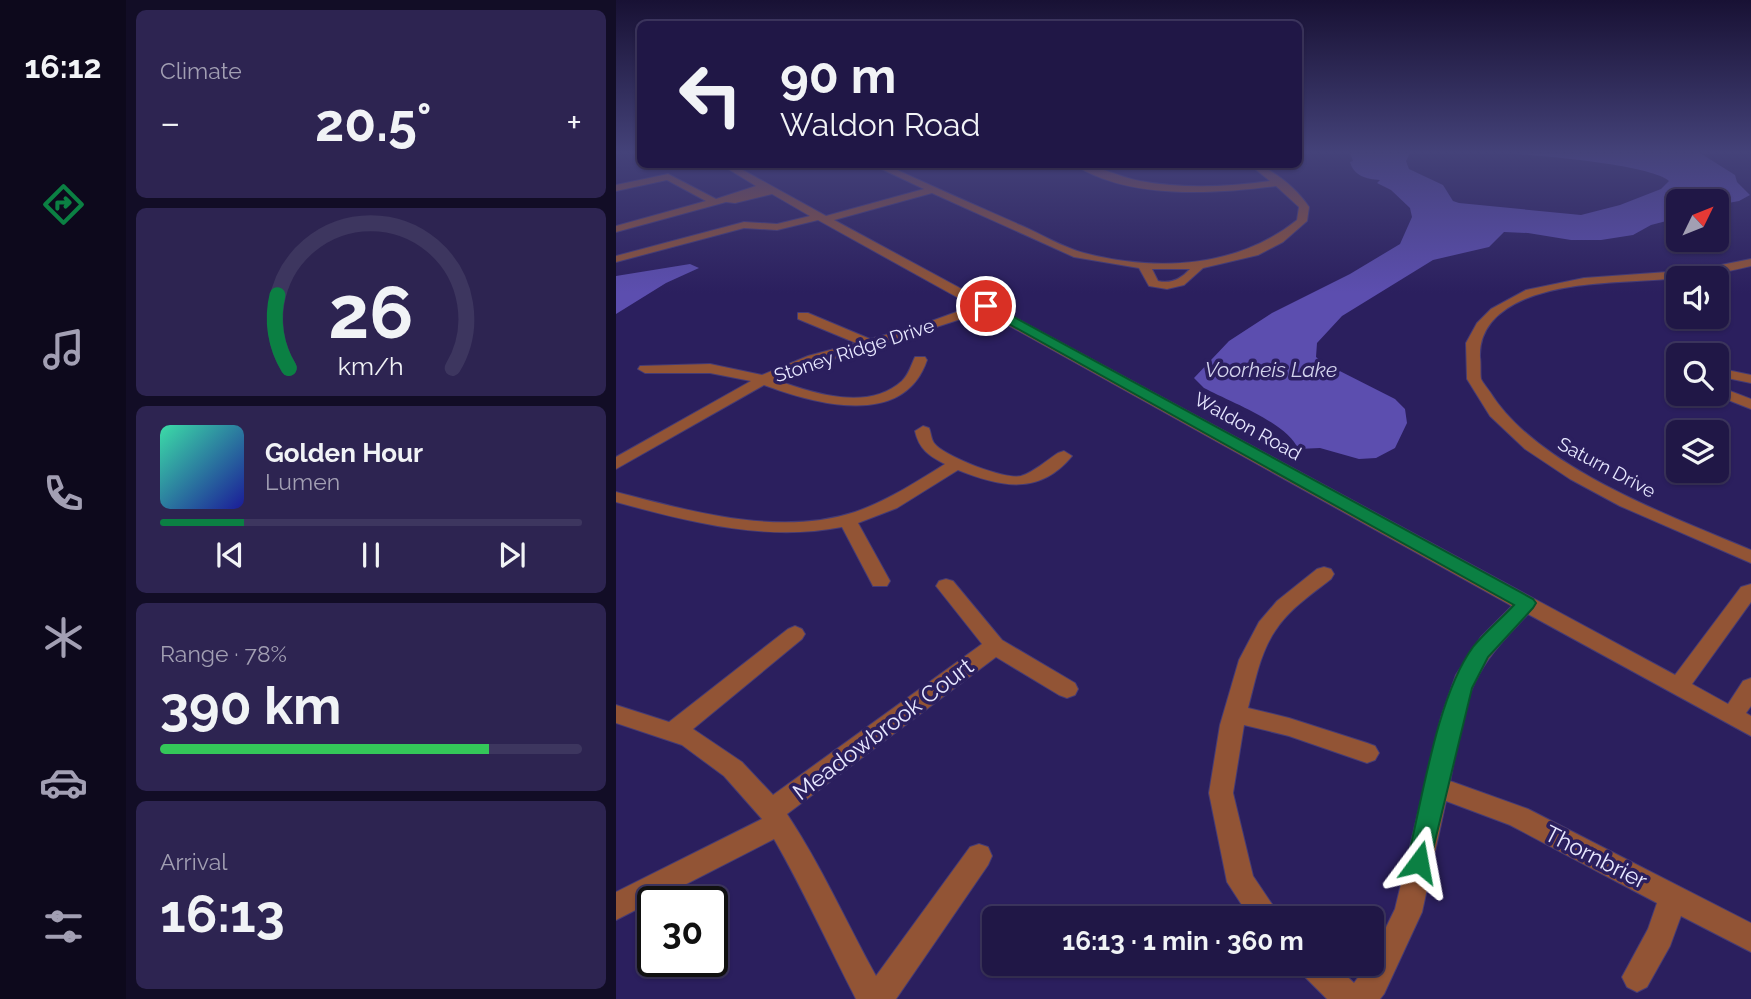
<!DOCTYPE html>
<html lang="en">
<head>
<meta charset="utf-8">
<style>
  body { margin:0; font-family:Raleway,sans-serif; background:#2d2451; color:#f1f3f6; height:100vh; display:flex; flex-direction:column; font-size:26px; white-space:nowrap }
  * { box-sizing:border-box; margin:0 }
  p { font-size:23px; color:#a29fb3 }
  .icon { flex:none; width:38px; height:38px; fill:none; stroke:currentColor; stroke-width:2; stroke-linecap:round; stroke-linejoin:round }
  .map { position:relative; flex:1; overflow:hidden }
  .panel { display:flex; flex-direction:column; gap:10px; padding:10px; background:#120d26; width:490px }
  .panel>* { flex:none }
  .banner { position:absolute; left:21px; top:21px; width:665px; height:147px; border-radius:10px; box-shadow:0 2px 5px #0004,0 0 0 2px #3d365f; background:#201746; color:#f1f3f6; overflow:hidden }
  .needle { width:46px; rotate:47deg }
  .controls { position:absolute; left:1050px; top:189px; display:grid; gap:14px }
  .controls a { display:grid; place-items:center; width:63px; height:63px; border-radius:10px; background:#201746; box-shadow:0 2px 5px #0004,0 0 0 2px #3d365f; font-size:35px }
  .speed { position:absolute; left:21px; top:886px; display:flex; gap:14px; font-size:35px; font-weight:700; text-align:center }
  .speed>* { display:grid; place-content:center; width:91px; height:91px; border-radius:50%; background:#201746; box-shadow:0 2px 5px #0004,0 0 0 2px #3d365f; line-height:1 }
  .speed .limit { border:4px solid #111; border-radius:10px; background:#fff; color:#111 }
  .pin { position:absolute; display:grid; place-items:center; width:60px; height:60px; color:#fff; margin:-30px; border:4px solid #fff; border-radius:50%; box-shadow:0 2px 7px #0007 }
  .me { position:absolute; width:77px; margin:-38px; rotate:13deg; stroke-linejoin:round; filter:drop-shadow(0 0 5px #0008) }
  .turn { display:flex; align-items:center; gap:24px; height:147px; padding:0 28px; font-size:32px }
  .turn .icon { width:91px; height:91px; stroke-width:2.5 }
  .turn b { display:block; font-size:49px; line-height:60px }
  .big { font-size:52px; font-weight:700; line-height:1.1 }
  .panel .tile { flex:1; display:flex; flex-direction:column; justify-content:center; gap:10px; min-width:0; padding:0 24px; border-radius:10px; background:#2d2451 }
  .panel .dial { align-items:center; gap:0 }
  .dial svg { height:182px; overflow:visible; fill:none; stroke:#3d365f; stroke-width:7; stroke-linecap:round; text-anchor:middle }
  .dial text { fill:#f1f3f6; stroke:none }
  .song { display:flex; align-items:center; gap:21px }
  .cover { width:84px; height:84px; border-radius:10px; background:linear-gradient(135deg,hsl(160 70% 55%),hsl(240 70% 35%)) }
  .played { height:7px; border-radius:4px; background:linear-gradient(90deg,#0b8043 20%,#3d365f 20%) }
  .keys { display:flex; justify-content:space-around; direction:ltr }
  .heat { display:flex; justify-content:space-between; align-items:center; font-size:38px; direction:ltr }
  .charge { height:10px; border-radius:5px; background:linear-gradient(90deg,#34c759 78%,#3d365f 0) }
  .trip { position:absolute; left:366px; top:906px; width:402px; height:70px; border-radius:10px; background:#201746; box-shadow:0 2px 5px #0004,0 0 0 2px #3d365f; font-weight:700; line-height:70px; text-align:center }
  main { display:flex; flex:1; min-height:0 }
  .tab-bar { display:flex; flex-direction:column; width:126px; justify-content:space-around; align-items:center; background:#0d091c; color:#a29fb3 }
  .tab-bar .icon { width:49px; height:49px }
  .tab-bar .selected { color:#0b8043 }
  .tab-bar b { font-size:32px; color:#f1f3f6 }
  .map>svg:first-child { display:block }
  .water { fill:#5c4eaf }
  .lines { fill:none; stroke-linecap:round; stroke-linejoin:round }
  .minor-casing { stroke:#453b75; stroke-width:2 }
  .minor { fill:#925435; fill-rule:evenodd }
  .route { fill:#0b8043; stroke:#07532c; stroke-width:2 }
  .labels { text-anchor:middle; stroke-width:7; stroke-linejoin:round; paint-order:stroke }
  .street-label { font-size:19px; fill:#e7e7ff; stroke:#2b1f5e }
  .water-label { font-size:21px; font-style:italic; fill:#d2d2ec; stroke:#2b1f5e }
  .near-street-label { font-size:23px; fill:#e7e7ff; stroke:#2b1f5e }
</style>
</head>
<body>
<main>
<nav class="tab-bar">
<b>16:12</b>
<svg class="icon selected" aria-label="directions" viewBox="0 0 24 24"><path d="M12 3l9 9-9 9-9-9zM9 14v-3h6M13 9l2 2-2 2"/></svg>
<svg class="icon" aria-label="music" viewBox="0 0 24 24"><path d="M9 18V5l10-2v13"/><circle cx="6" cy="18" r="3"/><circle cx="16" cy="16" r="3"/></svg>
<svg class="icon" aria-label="phone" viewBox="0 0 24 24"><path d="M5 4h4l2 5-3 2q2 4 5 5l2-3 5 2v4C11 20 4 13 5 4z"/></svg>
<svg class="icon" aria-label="climate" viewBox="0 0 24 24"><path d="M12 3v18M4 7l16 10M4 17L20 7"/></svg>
<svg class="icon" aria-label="car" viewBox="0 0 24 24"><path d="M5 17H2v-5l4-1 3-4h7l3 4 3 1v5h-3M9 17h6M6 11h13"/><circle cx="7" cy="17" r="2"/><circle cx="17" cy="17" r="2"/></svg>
<svg class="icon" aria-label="filters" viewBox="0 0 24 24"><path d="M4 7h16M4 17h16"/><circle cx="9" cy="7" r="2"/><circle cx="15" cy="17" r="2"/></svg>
</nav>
<section class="panel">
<div class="tile"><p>Climate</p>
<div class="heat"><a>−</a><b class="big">20.5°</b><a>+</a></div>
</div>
<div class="tile dial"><svg viewBox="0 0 100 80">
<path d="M14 69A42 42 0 1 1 86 69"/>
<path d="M14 69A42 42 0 0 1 9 37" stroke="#0b8043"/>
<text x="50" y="56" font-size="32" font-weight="700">26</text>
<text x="50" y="72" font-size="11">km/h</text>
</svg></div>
<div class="tile">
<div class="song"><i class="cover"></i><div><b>Golden Hour</b><p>Lumen</p></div></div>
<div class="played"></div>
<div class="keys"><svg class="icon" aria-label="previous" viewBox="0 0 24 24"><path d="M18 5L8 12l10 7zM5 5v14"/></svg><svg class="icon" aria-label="pause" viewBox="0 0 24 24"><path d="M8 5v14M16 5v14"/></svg><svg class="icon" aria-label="next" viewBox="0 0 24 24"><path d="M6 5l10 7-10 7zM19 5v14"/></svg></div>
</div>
<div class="tile"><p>Range · 78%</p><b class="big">390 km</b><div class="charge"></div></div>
<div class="tile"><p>Arrival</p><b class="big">16:13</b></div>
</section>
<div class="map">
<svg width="1135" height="999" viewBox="0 0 1135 999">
  <rect width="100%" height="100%" fill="#2b1f5e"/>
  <g class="water">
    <path d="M734 153H794L790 161 793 169 827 185 837 201 843 203 965 215 1004 205 1045 189 1053 181C1033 164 917 155 886 153H1084L1119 175 1121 182 1134 195 1123 201 1101 205V201H1062V218L1035 225 1017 235 985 240H955L912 233 888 232 873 247 817 260 726 316 701 343 700 357 706 362 779 399 789 409 791 423 779 448 760 458 743 459 704 448 682 449C672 423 612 401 588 388L578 378 613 341 656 313 734 274 784 244 796 217 794 208 775 190 761 183 764 180C750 179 738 176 734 162L737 161Z"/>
    <polygon points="74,264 83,268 50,283 0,314 0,276"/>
  </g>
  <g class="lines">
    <g class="minor-casing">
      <g id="minor">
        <path d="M104 164H116L210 216 308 189 255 164H268C313 185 359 205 404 225 425 234 446 247 468 253 541 272 621 268 681 220L683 207 660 186C598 194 512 200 457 164 480 164 502 177 524 181 567 189 611 187 654 181L633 164C653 164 682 190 693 207L691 221 667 242 642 255 587 268 568 285 551 289 533 286 523 268 458 257 316 193 218 220 1059 675 1125 587 1135 584V602L1076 684 1112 704 1127 681 1135 678V706L1130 713 1135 716V736L912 614C894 633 876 651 863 674 845 705 841 747 834 781L912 809 1135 923V952L1065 916 1054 946 1031 987 1021 992 1011 987 1006 977 1032 929 1041 903 894 825 830 801 806 912 768 994 764 999H711L686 974 682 964H718L738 983 752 964H756V956L779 909 825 718 840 675 865 637 896 606 367 311C298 337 227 352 160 380 196 393 252 412 286 381 293 374 295 365 299 357H309L311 360C288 429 199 404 148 385L0 469V457L135 381 94 373H29L22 369 24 366 94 364 146 375 192 356 240 343 182 319V313H192L254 339 299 327 357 306 202 220 161 230 128 228 0 262V256L128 222 161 224 194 216 156 194 119 203 110 202 0 232V226L90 201 51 180 0 191V185L52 174 100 199 140 186ZM536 269H574C565 279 555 284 542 281Z"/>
        <path d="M1135 259V266C1107 273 1080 277 1051 279 1005 283 953 281 909 299 883 310 863 328 864 357 865 364 864 373 865 379 867 383 871 388 874 392 921 468 1055 516 1135 550V563L1004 506 954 479 909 449 874 416 851 379 850 343 861 323 875 309 910 290 968 278 1080 270Z"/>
        <polygon points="1111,370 1135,375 1135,383 1111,378 1101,379 1101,371"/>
        <polygon points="1101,386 1135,399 1135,409 1097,394 1101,394"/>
        <path d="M307 426 313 428C315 432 315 439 318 443 327 456 389 480 405 476 418 472 431 460 442 453L448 451 456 456C423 496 385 487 342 470L281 508 242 523 274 581 271 586H257L226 527C150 542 73 522 0 502V492C74 511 163 537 239 512 271 501 300 482 329 464 313 456 303 449 299 431Z"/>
        <path d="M708 567 715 569 718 574 715 579C696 594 673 609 659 631 644 653 639 682 632 708L673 718 751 743 759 746 763 753 759 760 751 763 673 736 628 725 617 793 637 876 666 919H635L611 882 593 793 604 725 623 660 643 622 661 601 701 569Z"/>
        <path d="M330 579 337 581 386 640 459 683 462 689 459 695 451 698 443 695 380 657 171 814C205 865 230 922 260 976L354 847 363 844 372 847 376 856 372 865 280 999H240C212 945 188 891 158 839L0 920V892L146 819 108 776 66 745 0 723V705L53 722 172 629 179 626 186 629 189 634 186 639 77 729 126 762 157 795 366 644 320 586 323 581Z"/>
      </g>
    </g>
    <use href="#minor" class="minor"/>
  </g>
  <linearGradient id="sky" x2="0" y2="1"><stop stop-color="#181134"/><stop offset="0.52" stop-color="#444279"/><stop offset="1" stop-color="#444279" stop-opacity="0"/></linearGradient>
  <rect width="1135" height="293" fill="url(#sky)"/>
  <path class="route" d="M366 304H374L917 599 920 603 917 608 872 657 856 688 812 870 803 873 795 870 791 862C806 801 821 696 857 647 869 632 885 619 898 605L366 309Z"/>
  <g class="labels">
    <g class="street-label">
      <text transform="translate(238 350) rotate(-18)" y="7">Stoney Ridge Drive</text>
      <text transform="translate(632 426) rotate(29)" y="7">Waldon Road</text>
      <text transform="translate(991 467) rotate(28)" y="7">Saturn Drive</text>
    </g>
    <g class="water-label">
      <text x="655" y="377">Voorheis Lake</text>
    </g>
    <g class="near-street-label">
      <text transform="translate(267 729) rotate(-37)" y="8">Meadowbrook Court</text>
      <text transform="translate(980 857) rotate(27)" y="8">Thornbrier</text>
    </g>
  </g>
</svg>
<div class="controls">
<a><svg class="needle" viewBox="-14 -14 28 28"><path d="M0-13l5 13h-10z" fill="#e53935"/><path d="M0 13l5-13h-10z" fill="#a29fb3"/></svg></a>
<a><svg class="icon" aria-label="sound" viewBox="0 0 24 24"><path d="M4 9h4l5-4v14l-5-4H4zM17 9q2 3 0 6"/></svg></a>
<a><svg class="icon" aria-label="search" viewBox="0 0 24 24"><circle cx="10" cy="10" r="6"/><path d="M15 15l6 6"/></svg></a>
<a><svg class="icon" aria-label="layers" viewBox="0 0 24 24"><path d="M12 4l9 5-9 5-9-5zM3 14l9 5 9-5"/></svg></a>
</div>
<div class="speed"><div class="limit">30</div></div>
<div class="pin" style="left:370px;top:306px;background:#d93025"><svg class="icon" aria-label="arrive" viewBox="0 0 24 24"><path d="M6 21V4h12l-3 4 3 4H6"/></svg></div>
<svg class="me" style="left:803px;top:862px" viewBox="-20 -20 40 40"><path d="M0-17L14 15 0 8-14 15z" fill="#0b8043" stroke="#fff" stroke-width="4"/></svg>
<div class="trip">16:13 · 1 min · 360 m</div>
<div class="banner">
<div class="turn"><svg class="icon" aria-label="left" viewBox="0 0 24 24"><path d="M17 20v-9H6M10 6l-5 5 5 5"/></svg><div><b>90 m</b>Waldon Road</div></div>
</div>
</div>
</main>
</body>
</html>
